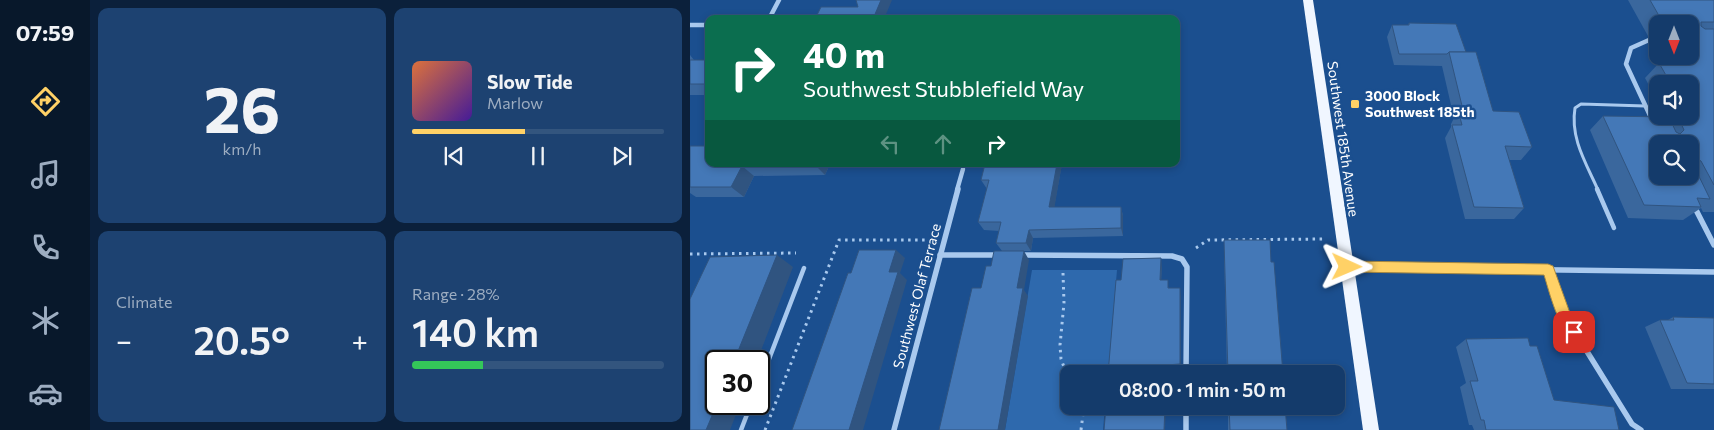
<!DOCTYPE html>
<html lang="en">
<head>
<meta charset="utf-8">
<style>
  body { margin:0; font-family:Commissioner,sans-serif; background:#1d4271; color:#f1f3f6; height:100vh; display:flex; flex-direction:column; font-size:19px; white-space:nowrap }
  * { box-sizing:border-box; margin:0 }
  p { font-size:16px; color:#9dadc1 }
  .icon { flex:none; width:28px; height:28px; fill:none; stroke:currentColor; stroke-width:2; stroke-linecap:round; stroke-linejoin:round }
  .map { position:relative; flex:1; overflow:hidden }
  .sheet { display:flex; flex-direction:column; gap:8px; padding:8px; background:#0b203b; width:600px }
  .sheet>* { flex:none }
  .banner { position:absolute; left:15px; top:15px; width:475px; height:152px; border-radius:10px; box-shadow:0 2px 8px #0003,0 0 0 1px #33557e; background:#0b6e4f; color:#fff; overflow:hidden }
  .needle { width:32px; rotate:180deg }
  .fabs { position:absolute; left:959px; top:15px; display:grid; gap:10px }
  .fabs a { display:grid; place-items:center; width:50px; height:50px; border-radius:10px; background:#143b6b; box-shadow:0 2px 8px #0003,0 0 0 1px #33557e; font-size:25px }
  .speed { position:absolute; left:15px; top:350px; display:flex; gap:10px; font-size:25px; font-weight:700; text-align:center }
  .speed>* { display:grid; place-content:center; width:65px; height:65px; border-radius:50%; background:#143b6b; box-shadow:0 2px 8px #0003,0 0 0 1px #33557e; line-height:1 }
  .speed .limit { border:2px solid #111; border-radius:8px; background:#fff; color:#111 }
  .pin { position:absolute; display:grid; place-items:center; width:42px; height:42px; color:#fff; margin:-21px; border-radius:10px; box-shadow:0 2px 8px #0006 }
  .me { position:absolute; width:55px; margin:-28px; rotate:91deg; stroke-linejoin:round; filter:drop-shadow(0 0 4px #0008) }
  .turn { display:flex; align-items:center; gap:18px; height:105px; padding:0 15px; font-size:22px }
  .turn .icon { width:65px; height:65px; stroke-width:2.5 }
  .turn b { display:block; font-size:35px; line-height:42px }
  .lanes { display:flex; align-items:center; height:48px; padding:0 15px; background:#0003; justify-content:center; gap:25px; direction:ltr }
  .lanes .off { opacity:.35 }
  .big { font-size:38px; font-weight:600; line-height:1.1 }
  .sheet .card { flex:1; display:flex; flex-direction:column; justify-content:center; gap:8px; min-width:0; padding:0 18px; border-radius:10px; background:#1d4271 }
  .sheet .dial { align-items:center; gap:0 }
  .dial b { font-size:65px; line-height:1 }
  .song { display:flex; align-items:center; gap:15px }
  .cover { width:60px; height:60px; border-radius:8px; background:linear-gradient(135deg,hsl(20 70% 55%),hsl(260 70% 35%)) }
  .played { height:5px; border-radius:2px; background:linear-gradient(90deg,#ffd166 45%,#33557e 45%) }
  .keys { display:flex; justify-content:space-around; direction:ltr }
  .heat { display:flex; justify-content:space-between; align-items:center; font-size:28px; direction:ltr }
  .charge { height:8px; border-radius:4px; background:linear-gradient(90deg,#34c759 28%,#33557e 0) }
  .sheet .tiles { flex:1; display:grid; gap:8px; grid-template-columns:repeat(2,1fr) }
  .trip { position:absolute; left:370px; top:365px; width:285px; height:50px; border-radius:10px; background:#143b6b; box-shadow:0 2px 8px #0003,0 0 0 1px #33557e; font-weight:600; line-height:50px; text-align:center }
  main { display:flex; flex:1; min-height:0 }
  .tabs { display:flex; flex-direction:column; width:90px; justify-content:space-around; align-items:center; background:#08182b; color:#9dadc1 }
  .tabs .icon { width:35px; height:35px }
  .tabs .selected { color:#ffd166 }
  .tabs b { font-size:22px; color:#f1f3f6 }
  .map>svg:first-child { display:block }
  .green { fill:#2e69ad }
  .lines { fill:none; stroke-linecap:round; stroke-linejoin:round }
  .path { stroke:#a9c9ee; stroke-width:3; stroke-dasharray:2.5 4.5; stroke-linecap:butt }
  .lane-far1 { stroke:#a9c9ee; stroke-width:3 }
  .lane { stroke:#a9c9ee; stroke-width:4.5 }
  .street-far1 { stroke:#a9c9ee; stroke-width:4.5 }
  .street { stroke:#a9c9ee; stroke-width:5.5 }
  .primary { fill:#f0f6ff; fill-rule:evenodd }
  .wall { fill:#3a679d }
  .shaded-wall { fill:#305480 }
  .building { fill:#4478b7; stroke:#305480; fill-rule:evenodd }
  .route { fill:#ffd166; stroke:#a68842 }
  .poi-dot { fill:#ffd166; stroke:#1b4f8f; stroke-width:2 }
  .labels { text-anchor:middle; stroke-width:5; stroke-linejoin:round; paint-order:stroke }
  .poi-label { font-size:14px; font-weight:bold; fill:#fff; stroke:#1b4f8f; text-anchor:start }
  .street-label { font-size:14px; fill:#fff; stroke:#1b4f8f }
</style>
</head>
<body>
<main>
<nav class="tabs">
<b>07:59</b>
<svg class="icon selected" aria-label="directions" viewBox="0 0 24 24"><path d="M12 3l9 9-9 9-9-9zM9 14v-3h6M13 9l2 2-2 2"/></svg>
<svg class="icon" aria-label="music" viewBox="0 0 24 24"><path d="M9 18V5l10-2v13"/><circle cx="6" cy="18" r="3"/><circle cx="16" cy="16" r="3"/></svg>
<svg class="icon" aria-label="phone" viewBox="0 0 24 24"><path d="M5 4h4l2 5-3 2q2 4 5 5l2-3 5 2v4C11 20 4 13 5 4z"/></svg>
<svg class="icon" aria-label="climate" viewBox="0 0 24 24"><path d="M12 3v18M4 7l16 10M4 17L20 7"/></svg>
<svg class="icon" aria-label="car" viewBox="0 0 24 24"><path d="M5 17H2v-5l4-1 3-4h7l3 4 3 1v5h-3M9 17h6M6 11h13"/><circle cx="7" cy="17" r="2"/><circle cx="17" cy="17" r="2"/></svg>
</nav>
<section class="sheet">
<div class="tiles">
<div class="card dial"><b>26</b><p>km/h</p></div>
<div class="card">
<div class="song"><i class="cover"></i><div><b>Slow Tide</b><p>Marlow</p></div></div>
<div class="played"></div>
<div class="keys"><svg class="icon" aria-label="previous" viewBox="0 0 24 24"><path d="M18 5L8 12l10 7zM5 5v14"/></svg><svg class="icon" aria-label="pause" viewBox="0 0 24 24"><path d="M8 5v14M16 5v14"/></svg><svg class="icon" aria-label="next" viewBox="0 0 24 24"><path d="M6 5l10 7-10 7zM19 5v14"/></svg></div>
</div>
<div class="card"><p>Climate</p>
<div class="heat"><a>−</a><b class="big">20.5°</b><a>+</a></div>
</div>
<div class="card"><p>Range · 28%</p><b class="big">140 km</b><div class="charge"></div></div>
</div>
</section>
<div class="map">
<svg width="1024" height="430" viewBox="0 0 1024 430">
  <rect width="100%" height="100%" fill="#1b4f8f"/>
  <polygon class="green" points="342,270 427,270 418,374 379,374 379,406 415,406 413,430 315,430"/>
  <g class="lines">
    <g class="path">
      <polyline points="506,248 518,240 633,239"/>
      <polyline points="0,254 106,253"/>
      <polyline points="373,273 374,303 370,345 371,359 374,367 384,374"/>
      <polyline points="75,430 149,240 237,240"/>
      <polyline points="391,430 394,406"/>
    </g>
    <path class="lane-far1" d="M908 190C896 163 880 138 885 108L891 104 955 106"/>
    <g class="lane">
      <polyline points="907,189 924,228"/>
      <polyline points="69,385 114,268"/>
      <polyline points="51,430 61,404"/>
    </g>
    <g class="street-far1">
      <polyline points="79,19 89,0"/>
      <polyline points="0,25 19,25"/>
      <polyline points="963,122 936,64 941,48 959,40 968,40"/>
      <polyline points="267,190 273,169"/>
    </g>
    <g class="street">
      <polyline points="1004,206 1024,245"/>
      <polyline points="250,255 310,255"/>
      <polyline points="331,255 482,256 492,259 497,267 496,374"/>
      <polyline points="658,267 1024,272"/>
      <polyline points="859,270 875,316 942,424 951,430"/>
      <polyline points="496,406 496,430"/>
      <polyline points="204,430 268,189"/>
    </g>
    <polygon class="primary" points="613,0 623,0 689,430 673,430"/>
  </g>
  <g class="wall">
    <polygon points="938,0 1024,0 1024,212 1013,212 1011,208 993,220 938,218 900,130 913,116 976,117 975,116 1000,116 1000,84 968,84 968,102 955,78 969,63 973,63 969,56 1000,56 1000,24 968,24 968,36 958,36"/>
    <polygon points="719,23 776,52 803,111 842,147 831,160 819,160 834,208 824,219 775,219 755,138 761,127 761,124 764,118 752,66 704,65 697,37 702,25 718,25"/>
    <polygon points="968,39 968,53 963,44"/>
    <polygon points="0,55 4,60 19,60 19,95 0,95"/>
    <polygon points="0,146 140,164 135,175 64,176 54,197 6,197 0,193"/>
    <polygon points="295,164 372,164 364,207 431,207 433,216 433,236 343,238 341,251 312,251 306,243 309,231 294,230 288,222 297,189 291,180"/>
    <polygon points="534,240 593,374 537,374 534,249"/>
    <polygon points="472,267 471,280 479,288 490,288 491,370 477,371 431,280"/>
    <polygon points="983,317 1024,318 1024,389 981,389 955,327 970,320 978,320"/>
    <polygon points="776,339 840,346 864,400 929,430 784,430 782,425 779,425 770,387 776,383 766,347"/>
    <polygon points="538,406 595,406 597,430 538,430"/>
  </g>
  <g class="shaded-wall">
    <polygon points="191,0 202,0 194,19 183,19"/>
    <polygon points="126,164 140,164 135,175 125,165"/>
    <polygon points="367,164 372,164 363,216 359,207"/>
    <polygon points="52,166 64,176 54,197 41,187"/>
    <polygon points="431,207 433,216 433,236 431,228"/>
    <polygon points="339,230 343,238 341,251 336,243"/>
    <polygon points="206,250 215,258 210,273 217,280 173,430 159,430 199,272"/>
    <polygon points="334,251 339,260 334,290 338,296 315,430 308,430 327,288"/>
    <polygon points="87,255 103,267 67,361 44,361"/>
    <polygon points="471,258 472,267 471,288 470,280"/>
    <polygon points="490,288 491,296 491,370 490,364"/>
    <polygon points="27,404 50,404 40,430 16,430"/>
    <polygon points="475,406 476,406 475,430 474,430"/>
  </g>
  <g class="building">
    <polygon points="166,0 191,0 183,19 125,19 131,7 168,7"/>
    <path d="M960 0H1024V22H1011V26L1015 29H1024V185L1011 161 1007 159 1004 160 1003 164 1020 199 1007 198 1011 207 954 205 913 116 979 117 986 132 990 134 994 130 988 117H1000L999 116H1000V84H981L969 63 995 64 991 56H1000V24H985L986 23 982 21H972ZM968 144H1000V176H968Z"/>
    <polygon points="719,23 766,24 776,52 759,52 757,54 709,54 702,25 719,25"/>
    <polygon points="759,52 786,52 803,111 829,112 842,147 815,146 834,208 784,207 762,125 772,125 768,110 773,110"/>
    <rect x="0" y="60" width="19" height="24"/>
    <polygon points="0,146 19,146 19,164 126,164 125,165 52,166 41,187 0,187"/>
    <polygon points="295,164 367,164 359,207 431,207 431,228 339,230 336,243 306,243 311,222 288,222 299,180 291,180"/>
    <polygon points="534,240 580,240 581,262 584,262 593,374 538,374"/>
    <polygon points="169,250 206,250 199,272 208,272 159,430 102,430 158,273 161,273"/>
    <polygon points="304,251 334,251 327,288 333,288 308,430 249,430 282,288 291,288 296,266 301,266"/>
    <polygon points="87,255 44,361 26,361 27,404 16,430 0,430 0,299 20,257"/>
    <polygon points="471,258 470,280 478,280 478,288 490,288 490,364 476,365 475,374 418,374 426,280 431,280 433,259"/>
    <polygon points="983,317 1024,318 1024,384 997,383 970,320 984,320"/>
    <polygon points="838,338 840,346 847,346 864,400 924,407 929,430 796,430 794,420 791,420 780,381 788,381 776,339"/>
    <polygon points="416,406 475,406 474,430 414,430"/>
    <polygon points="539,406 595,406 597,430 540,430"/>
  </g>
  <path class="route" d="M657 261 858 264 863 266 880 313 891 332 889 336 884 338C869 332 859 291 854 275L657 272 653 270 651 267 653 263Z"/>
  <rect class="poi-dot" x="660" y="99" width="10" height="10" rx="2.5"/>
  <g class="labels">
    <g class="poi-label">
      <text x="675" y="101">3000 Block<tspan x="675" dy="16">Southwest 185th</tspan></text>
    </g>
    <g class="street-label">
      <text transform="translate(653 139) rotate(82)" y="5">Southwest 185th Avenue</text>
      <text transform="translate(227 296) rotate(-75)" y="5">Southwest Olaf Terrace</text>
    </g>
  </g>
</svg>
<div class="fabs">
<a><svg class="needle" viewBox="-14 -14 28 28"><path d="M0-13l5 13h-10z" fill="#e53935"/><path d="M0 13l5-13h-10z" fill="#9dadc1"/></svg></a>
<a><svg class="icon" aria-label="sound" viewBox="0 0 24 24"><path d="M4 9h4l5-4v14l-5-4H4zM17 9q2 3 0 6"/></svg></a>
<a><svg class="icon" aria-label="search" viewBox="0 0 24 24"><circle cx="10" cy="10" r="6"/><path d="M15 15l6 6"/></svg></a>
</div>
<div class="speed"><div class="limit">30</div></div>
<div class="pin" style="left:884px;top:332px;background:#d93025"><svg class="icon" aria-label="arrive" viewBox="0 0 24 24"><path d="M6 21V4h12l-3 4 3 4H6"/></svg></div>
<svg class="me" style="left:657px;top:267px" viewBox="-20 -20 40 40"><path d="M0-17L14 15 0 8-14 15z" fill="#ffd166" stroke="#fff" stroke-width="4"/></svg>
<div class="trip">08:00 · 1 min · 50 m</div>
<div class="banner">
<div class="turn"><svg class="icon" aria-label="right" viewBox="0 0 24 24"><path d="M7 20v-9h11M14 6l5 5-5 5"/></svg><div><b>40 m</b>Southwest Stubblefield Way</div></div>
<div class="lanes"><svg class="icon off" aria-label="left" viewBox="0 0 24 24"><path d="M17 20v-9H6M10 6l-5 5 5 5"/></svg><svg class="icon off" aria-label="ahead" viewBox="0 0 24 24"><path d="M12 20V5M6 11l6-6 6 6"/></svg><svg class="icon" aria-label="right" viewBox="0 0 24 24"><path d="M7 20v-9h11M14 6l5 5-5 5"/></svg></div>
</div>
</div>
</main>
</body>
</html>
